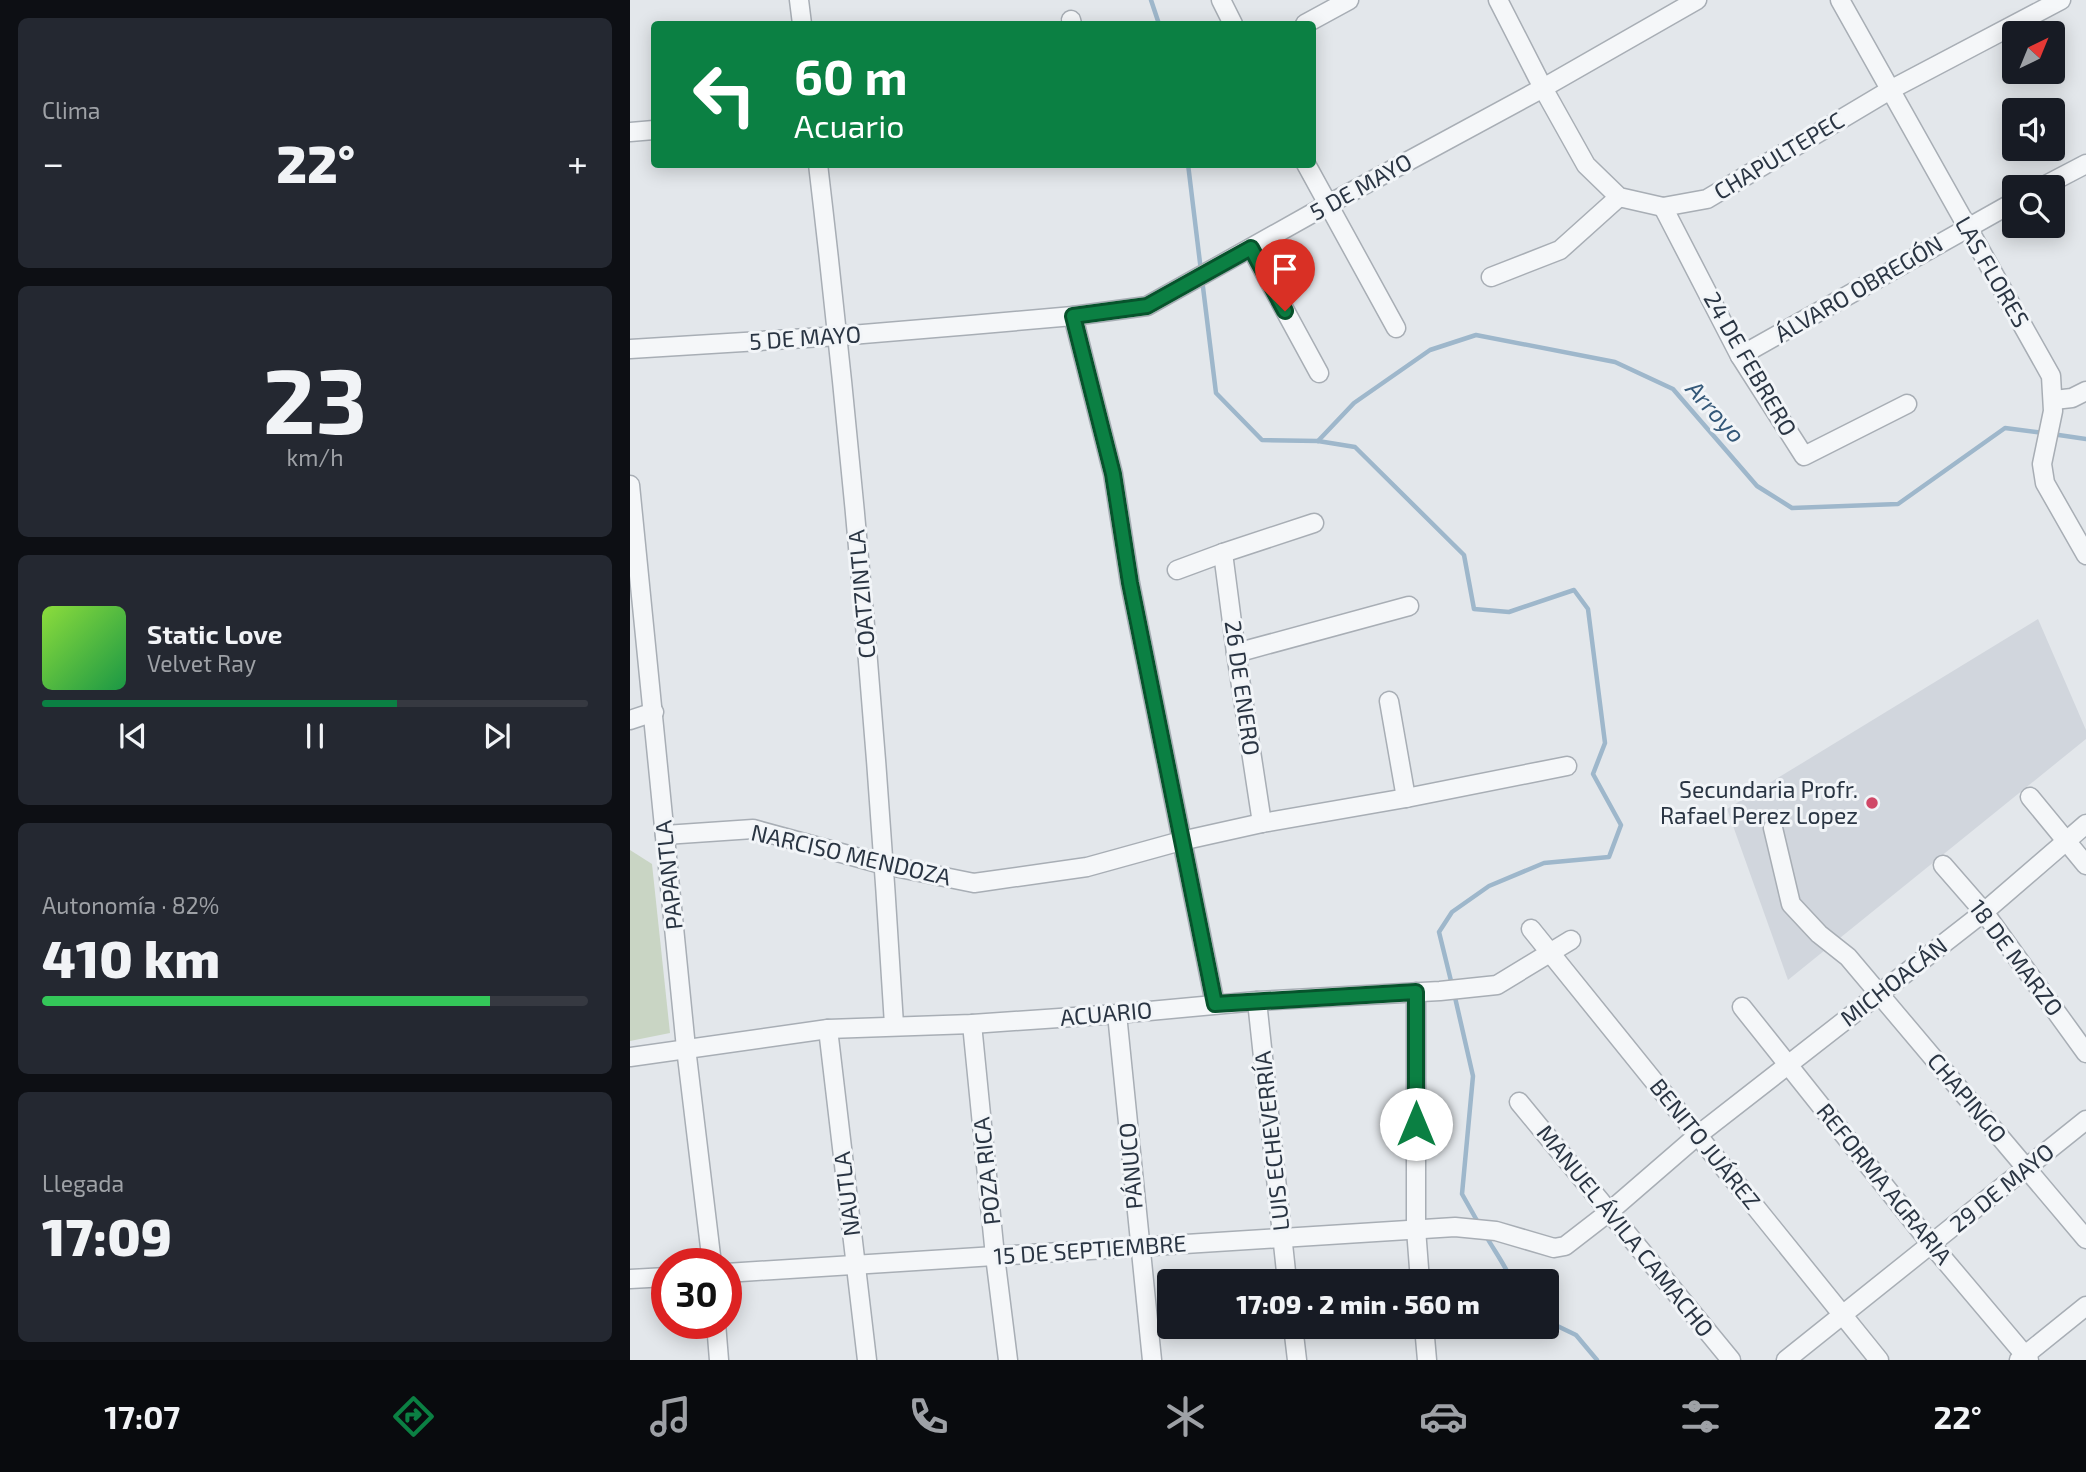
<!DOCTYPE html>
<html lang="es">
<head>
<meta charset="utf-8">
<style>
  body { margin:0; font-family:"Exo 2",sans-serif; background:#242831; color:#f1f3f6; height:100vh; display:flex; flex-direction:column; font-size:26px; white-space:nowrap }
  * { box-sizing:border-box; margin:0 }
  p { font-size:23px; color:#9ea1a6 }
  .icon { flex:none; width:38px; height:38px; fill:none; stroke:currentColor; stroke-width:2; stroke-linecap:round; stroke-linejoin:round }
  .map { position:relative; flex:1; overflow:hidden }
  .drawer { display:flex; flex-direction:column; gap:18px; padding:18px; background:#0d0f14; width:630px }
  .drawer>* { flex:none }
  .hud { position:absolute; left:21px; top:21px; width:665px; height:147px; border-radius:7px; box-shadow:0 4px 18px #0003; background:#0b8043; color:#fff; overflow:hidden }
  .needle { width:46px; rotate:43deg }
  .controls { position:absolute; left:1372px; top:21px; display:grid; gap:14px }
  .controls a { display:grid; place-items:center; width:63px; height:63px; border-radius:7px; background:#171b24; box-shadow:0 4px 18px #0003; font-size:35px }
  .speed { position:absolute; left:21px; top:1248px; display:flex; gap:14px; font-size:35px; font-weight:700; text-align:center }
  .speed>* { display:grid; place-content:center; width:91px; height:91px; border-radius:50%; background:#171b24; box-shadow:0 4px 18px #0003; line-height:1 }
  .speed .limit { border:10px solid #d22; background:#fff; color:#111 }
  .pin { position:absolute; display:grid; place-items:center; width:60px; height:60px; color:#fff; margin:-72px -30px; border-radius:50% 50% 50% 0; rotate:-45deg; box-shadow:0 0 7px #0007 }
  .pin .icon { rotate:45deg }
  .me { position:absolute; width:77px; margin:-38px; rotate:0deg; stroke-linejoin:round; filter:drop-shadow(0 0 5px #0008) }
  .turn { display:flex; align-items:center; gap:24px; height:147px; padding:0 28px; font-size:32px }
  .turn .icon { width:91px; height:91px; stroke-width:2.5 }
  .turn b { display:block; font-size:49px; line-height:60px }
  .big { font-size:52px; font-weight:800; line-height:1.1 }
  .drawer .tile { flex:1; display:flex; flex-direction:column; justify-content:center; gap:10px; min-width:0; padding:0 24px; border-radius:10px; background:#242831 }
  .drawer .dial { align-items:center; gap:0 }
  .dial b { font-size:91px; line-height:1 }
  .song { display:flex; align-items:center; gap:21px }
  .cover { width:84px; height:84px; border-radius:10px; background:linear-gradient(135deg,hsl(90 70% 55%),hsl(140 70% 35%)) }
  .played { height:7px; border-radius:4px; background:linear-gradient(90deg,#0b8043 65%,#363941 65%) }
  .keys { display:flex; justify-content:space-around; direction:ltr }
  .heat { display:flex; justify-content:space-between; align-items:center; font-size:38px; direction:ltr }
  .charge { height:10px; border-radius:5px; background:linear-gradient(90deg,#34c759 82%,#363941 0) }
  .trip { position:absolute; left:527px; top:1269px; width:402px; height:70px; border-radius:7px; background:#171b24; box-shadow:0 4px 18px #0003; font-weight:800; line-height:70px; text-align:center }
  .menu { display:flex; height:112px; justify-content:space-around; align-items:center; background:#090b0e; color:#9ea1a6 }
  .menu .icon { width:49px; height:49px }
  .menu .current { color:#0b8043 }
  .menu b { font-size:32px; color:#f1f3f6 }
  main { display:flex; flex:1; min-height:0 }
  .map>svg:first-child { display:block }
  .built { fill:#d1d6dd }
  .green { fill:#c9d5c4 }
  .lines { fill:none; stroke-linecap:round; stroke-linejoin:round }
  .stream { stroke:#9eb7cb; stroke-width:4.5 }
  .minor-casing { stroke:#a8aeb5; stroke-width:21 }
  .minor { stroke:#f5f7f9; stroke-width:18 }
  .route-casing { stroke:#07532c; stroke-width:18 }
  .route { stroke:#0b8043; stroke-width:12 }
  .poi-dot { fill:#d04867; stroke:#f2f5f8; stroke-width:2.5 }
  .labels { text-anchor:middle; stroke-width:6; stroke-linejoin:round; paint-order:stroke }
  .street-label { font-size:23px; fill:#2a3543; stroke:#f2f5f8 }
  .poi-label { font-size:23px; fill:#2a3543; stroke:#f2f5f8; text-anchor:end }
  .water-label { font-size:24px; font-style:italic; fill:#345878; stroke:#f2f5f8 }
</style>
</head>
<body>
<main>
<section class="drawer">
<div class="tile"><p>Clima</p>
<div class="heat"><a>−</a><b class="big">22°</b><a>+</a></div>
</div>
<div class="tile dial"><b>23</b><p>km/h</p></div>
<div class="tile">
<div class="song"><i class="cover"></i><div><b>Static Love</b><p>Velvet Ray</p></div></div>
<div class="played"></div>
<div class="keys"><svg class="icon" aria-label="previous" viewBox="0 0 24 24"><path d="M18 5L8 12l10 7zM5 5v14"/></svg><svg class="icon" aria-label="pause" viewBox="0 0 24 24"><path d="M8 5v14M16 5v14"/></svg><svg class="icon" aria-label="next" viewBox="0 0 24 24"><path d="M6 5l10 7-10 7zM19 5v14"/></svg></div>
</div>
<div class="tile"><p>Autonomía · 82%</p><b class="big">410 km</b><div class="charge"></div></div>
<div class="tile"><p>Llegada</p><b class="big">17:09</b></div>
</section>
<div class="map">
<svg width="1456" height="1360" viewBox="0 0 1456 1360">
  <rect width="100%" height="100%" fill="#e3e7eb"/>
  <polygon class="built" points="1408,619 1456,730 1456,739 1158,980 1097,809"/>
  <polygon class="green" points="0,850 22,864 40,1033 0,1041"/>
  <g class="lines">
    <g class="stream">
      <polyline points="521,0 529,24"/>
      <polyline points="558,164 571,271"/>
      <polyline points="572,279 586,393 632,440 688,441 725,447 834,555 844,609 879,612 944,590 958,609 975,743 963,774 991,825 979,857 914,863 859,886 822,912 809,932 822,985"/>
      <polyline points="1422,434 1456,439"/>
      <polyline points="688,441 724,403 800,350 846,335 985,362 1043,389 1127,486 1162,508 1268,504 1375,428 1414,433"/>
      <polyline points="824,993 843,1076 832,1194 850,1226"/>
      <path d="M856 1236C864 1250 872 1261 879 1275L878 1281"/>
      <polyline points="917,1321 946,1335 967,1360"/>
    </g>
    <g class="minor-casing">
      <g id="minor">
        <polyline points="169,0 172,24"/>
        <polyline points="591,0 603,24"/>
        <polyline points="868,0 913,88 956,165 989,197 1033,207 1077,199 1260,90 1431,0"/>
        <polyline points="1210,0 1421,376 1423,411 1412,464 1415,483 1456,555"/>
        <polyline points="441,20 442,24"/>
        <polyline points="675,24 719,0"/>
        <polyline points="0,132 24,130"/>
        <path d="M188 164C222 451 247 738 264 1025"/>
        <polyline points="676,164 766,328"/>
        <polyline points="1412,187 1456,164"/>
        <polyline points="1033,207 1110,356 1174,456 1277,404"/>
        <polyline points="621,248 689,373"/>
        <polyline points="861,277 930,250 989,197"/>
        <polyline points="443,316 483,474 500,583 585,1004"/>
        <polyline points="0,349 209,336 341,325 443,316 517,306 697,205 913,88 1067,0"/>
        <polyline points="1110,356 1384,202"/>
        <polyline points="1424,400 1442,398 1456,391"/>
        <polyline points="0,485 56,1048 82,1264"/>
        <polyline points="593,553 606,653 632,823"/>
        <polyline points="547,570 593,553 684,523"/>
        <polyline points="606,653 779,606"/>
        <polyline points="759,701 776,798"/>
        <polyline points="0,720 24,712"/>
        <polyline points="1400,797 1456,865"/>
        <polyline points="1143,828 1161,904 1189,934 1218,957 1456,1239"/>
        <polyline points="35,835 123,829 255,865 344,883 457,867 551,841 632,823 776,798 937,766"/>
        <polyline points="1313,865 1354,912 1456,1053"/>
        <polyline points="901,929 1249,1360"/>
        <polyline points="786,992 786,1229 790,1281"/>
        <polyline points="627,1001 657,1281"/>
        <polyline points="1112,1007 1301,1244 1399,1360"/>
        <polyline points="487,1014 522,1360"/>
        <polyline points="342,1024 365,1256 378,1360"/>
        <polyline points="198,1029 237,1360"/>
        <polyline points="0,1057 198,1029 342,1024 487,1014 627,1001 810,991 867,985 941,940"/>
        <polyline points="889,1102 1101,1360"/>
        <polyline points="96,1273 825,1227 866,1231 924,1248 935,1246 979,1212 1068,1135 1354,912 1456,824"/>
        <polyline points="0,1279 37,1277"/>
        <polyline points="86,1323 89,1360"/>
        <polyline points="663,1326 667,1360"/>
        <polyline points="794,1326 797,1360"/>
        <polyline points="1156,1360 1456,1120"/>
        <polyline points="1389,1360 1456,1306"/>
      </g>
    </g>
    <use href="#minor" class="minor"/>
  </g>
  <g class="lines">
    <g class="route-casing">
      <polyline id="route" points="655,311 621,248 517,306 443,316 483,474 500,583 585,1004 786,992 786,1124"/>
    </g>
    <use href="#route" class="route"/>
  </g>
  <circle class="poi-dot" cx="1242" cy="803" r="7"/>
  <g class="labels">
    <g class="street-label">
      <text transform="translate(1149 156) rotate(-31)" y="8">CHAPULTEPEC</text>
      <text transform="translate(731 187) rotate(-29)" y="8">5 DE MAYO</text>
      <text transform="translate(1362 272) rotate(60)" y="8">LAS FLORES</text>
      <text transform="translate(1229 289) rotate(-30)" y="8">ÁLVARO OBREGÓN</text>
      <text transform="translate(175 338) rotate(-4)" y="8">5 DE MAYO</text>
      <text transform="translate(1120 364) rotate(60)" y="8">24 DE FEBRERO</text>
      <text transform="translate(232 594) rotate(-95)" y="8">COATZINTLA</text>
      <text transform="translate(612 688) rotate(82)" y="8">26 DE ENERO</text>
      <text transform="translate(221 855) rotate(13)" y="8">NARCISO MENDOZA</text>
      <text transform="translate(39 875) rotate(-96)" y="8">PAPANTLA</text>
      <text transform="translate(1386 958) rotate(53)" y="8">18 DE MARZO</text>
      <text transform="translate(1264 982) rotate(-38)" y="8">MICHOACÁN</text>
      <text transform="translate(476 1014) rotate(-5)" y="8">ACUARIO</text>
      <text transform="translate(1337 1098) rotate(50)" y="8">CHAPINGO</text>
      <text transform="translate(642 1141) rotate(-96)" y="8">LUIS ECHEVERRÍA</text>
      <text transform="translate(1075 1144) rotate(51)" y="8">BENITO JUÁREZ</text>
      <text transform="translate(501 1166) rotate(-95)" y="8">PÁNUCO</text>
      <text transform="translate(357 1171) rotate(-96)" y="8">POZA RICA</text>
      <text transform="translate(1254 1184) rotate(51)" y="8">REFORMA AGRARIA</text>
      <text transform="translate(1372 1188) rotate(-39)" y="8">29 DE MAYO</text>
      <text transform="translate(217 1194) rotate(-97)" y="8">NAUTLA</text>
      <text transform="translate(995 1231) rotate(51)" y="8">MANUEL ÁVILA CAMACHO</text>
      <text transform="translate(460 1250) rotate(-4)" y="8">15 DE SEPTIEMBRE</text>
    </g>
    <g class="poi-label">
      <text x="1228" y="798">Secundaria Profr.<tspan x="1228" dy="26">Rafael Perez Lopez</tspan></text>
    </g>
    <g class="water-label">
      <text transform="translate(1085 412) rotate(48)" y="8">Arroyo</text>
    </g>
  </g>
</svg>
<div class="controls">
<a><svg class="needle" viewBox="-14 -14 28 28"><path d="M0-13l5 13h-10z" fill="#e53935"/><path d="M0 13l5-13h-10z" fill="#9ea1a6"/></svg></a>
<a><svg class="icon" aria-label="sound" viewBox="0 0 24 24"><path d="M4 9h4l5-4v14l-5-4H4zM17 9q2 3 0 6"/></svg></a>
<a><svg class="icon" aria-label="search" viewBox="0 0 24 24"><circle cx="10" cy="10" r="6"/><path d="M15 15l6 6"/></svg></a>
</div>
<div class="speed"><div class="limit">30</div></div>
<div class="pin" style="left:655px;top:311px;background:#d93025"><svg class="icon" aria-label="arrive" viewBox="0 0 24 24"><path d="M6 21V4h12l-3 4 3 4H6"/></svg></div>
<svg class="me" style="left:786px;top:1124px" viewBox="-20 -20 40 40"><circle r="19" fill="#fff"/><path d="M0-13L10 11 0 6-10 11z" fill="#0b8043"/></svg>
<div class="trip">17:09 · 2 min · 560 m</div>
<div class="hud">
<div class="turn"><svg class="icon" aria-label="left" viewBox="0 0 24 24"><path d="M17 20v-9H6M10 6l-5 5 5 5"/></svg><div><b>60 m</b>Acuario</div></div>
</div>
</div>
</main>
<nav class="menu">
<b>17:07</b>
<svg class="icon current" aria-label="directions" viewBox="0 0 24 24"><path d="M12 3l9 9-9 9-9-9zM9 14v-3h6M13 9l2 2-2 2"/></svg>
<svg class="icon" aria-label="music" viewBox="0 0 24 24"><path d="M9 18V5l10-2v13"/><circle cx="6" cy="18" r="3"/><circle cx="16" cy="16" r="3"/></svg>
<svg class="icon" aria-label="phone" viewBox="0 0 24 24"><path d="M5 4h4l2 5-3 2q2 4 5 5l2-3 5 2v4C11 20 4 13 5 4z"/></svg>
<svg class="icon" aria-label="climate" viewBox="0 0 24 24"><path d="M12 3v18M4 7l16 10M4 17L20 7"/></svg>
<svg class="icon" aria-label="car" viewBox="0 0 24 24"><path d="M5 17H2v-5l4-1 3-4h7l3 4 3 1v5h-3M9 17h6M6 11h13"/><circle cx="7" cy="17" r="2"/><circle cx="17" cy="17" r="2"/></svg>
<svg class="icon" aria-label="filters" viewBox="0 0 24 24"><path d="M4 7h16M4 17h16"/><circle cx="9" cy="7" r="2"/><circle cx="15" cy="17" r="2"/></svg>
<b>22°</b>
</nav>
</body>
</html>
